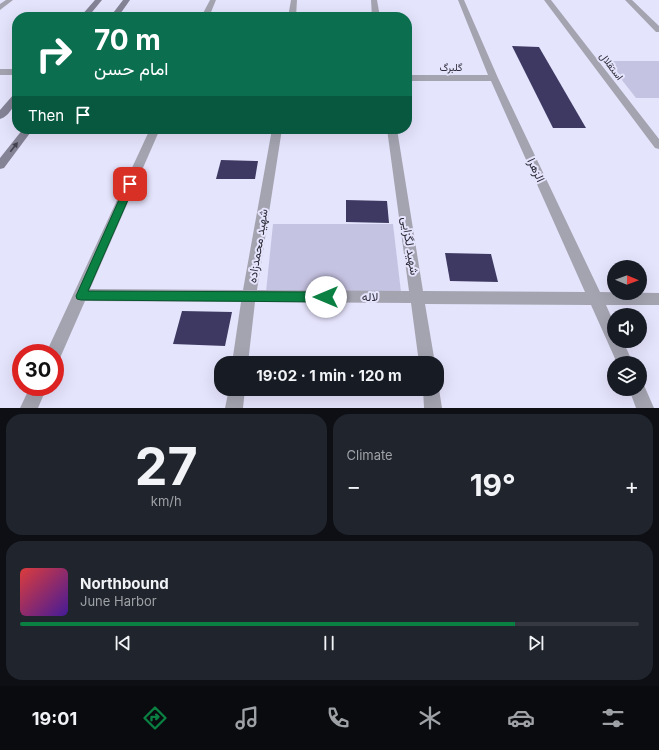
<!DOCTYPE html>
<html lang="en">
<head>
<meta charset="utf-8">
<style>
  body { margin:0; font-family:Inter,Vazirmatn,sans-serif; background:#20242c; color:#f1f3f6; height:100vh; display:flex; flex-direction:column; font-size:15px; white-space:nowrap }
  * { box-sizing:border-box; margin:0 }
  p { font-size:13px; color:#9ea1a6 }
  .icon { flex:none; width:22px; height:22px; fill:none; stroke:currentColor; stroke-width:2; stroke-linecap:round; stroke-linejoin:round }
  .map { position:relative; height:408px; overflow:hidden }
  .sheet { display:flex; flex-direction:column; gap:6px; padding:6px; background:#0d0f14; flex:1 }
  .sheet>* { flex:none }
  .top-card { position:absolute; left:12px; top:12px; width:400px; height:122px; border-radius:16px; box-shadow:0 4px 16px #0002; background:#0b6e4f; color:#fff; overflow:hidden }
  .needle { width:26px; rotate:91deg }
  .tools { position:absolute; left:607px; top:260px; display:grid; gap:8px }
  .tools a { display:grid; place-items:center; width:40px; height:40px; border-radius:50%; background:#171b24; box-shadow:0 4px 16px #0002; font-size:20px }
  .speed { position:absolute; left:12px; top:344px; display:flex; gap:8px; font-size:20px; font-weight:700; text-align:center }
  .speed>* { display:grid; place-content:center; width:52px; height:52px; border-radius:50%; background:#171b24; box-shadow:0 4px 16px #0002; line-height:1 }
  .speed .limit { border:6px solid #d22; background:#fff; color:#111 }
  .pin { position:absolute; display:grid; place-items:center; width:34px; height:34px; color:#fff; margin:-17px; border-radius:8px; box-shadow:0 2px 6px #0006 }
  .me { position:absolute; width:44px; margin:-22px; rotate:270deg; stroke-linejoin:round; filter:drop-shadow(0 0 3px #0008) }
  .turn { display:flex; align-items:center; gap:14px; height:84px; padding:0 16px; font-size:18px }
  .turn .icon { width:52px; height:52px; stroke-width:2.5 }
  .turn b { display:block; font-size:28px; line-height:34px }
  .then { display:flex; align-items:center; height:38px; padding:0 16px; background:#0003; gap:8px; font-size:15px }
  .big { font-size:30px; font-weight:700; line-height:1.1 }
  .sheet .card { flex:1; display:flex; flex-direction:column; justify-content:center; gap:6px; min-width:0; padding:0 14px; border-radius:16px; background:#20242c }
  .sheet .dial { align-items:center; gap:0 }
  .dial b { font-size:52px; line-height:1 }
  .song { display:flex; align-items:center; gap:12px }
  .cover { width:48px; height:48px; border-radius:6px; background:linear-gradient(135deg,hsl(0 70% 55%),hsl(260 70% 35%)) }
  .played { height:4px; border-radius:2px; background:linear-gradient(90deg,#0b8043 80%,#363941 80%) }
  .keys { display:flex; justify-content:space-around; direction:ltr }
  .heat { display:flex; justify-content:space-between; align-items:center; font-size:22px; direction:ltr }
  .sheet .tiles { flex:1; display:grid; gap:6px; grid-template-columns:1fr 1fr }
  .card:last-child { grid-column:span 2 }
  .trip { position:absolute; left:214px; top:356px; width:230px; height:40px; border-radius:16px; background:#171b24; box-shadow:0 4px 16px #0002; font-weight:700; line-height:40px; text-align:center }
  .tab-bar { display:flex; height:64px; justify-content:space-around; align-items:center; background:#090b0e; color:#9ea1a6 }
  .tab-bar .icon { width:28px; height:28px }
  .tab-bar .selected { color:#0b8043 }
  .tab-bar b { font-size:18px; color:#f1f3f6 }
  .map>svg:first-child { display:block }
  .green { fill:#c5c3e2 }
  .building { fill:#3e3962 }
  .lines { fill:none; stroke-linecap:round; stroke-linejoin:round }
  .street { fill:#a4a4b1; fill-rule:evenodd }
  .secondary { fill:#848396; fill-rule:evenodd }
  .oneway { fill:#434250 }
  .route { fill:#0b8043; stroke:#07532c }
  .labels { text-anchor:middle; stroke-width:4; stroke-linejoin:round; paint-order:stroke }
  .far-street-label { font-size:10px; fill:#2d2c38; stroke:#e5e4fd }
  .street-label { font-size:12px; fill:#2d2c38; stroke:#e5e4fd }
</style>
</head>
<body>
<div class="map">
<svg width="659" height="408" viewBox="0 0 659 408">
  <rect width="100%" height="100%" fill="#e5e4fd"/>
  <g class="green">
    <polygon points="607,61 659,61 659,98 636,98"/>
    <polygon points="273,224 393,224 401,292 266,292"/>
  </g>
  <g class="building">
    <polygon points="512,46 539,47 586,128 553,128"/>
    <polygon points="221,160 258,161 255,179 216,179"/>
    <polygon points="346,200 387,201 389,223 346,222"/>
    <polygon points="445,253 491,254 498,282 450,281"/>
    <polygon points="182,311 232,312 225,346 173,344"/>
  </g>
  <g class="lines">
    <g class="street">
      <polygon points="6,0 13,0 0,10 0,4"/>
      <polygon points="210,0 216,0 209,17 201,17"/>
      <polygon points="291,0 297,0 296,17 288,17"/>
      <polygon points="371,0 377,0 380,17 372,17"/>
      <polygon points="458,0 464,0 498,78 600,292 659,293 659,305 606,305 614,323 614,341 623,341 633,363 617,363 591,305 425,304 435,363 419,363 411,303 255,302 248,363 232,363 241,302 85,301 60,358 55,360 55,353 46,353 150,129 160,129 90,289 243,290 272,129 282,129 257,290 409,291 387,129 397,129 423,291 585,292 491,81 407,81 407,75 488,75"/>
      <polygon points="544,0 551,0 659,139 659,149 655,148"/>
      <polygon points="625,0 632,0 659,26 659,32 656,32"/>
      <rect x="0" y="69" width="17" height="6"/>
      <polygon points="640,382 643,383 654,408 636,408 629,389 640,389"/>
      <polygon points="437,383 439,389 442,408 424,408 423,389 437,389"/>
      <polygon points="30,387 47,387 38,408 20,408"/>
      <polygon points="229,389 245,389 243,408 225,408"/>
    </g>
    <g class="secondary">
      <polygon points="95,0 102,0 88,17 80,17"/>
      <polygon points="123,0 130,0 118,17 110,17"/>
      <path d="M17 93C17 102 10 116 0 119V110L14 94Z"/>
      <polygon points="23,129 33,129 4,168 0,169 0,158"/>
    </g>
  </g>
  <defs><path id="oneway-solid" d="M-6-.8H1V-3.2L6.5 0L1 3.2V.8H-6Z"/></defs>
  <use class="oneway" href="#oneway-solid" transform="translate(14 147) rotate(-52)"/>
  <polygon class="route" points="130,181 135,184 88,291 326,292 330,294 331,297 330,300 326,302 81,300 77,299 76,296 126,184"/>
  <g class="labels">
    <g class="far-street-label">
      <text transform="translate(612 66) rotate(53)" y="4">استقلال</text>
      <text x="451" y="71">گلبرگ</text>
    </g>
    <g class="street-label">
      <text transform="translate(536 170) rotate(65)" y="4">الزهرا</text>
      <text transform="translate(258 246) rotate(-81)" y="4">شهید محمدزاده</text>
      <text transform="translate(410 246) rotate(81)" y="4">شهید لگزایی</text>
      <text x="370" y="301">لاله</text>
    </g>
  </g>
</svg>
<div class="tools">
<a><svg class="needle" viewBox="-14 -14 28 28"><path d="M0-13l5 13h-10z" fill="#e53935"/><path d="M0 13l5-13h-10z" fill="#9ea1a6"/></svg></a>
<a><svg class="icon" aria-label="sound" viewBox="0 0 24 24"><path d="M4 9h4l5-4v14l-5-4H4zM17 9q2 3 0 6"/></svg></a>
<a><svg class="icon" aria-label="layers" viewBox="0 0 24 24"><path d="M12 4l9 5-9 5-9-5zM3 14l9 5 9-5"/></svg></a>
</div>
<div class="speed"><div class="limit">30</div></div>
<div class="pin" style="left:130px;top:184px;background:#d93025"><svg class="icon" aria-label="arrive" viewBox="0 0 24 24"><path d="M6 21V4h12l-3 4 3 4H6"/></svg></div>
<svg class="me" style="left:326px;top:297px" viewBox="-20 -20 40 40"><circle r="19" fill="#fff"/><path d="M0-13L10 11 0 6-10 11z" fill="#0b8043"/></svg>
<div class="trip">19:02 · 1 min · 120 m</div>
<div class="top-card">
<div class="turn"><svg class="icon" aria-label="right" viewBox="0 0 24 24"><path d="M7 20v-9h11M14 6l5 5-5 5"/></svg><div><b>70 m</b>امام حسن</div></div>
<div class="then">Then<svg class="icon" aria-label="arrive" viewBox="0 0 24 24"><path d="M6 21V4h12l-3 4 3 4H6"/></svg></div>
</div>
</div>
<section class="sheet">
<div class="tiles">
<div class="card dial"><b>27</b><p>km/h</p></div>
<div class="card"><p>Climate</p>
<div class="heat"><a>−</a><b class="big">19°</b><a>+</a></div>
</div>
<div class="card">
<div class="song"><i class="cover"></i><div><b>Northbound</b><p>June Harbor</p></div></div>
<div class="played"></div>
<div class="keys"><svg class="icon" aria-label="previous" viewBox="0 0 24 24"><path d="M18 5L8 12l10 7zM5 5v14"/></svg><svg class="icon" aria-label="pause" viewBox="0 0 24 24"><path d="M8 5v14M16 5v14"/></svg><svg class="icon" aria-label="next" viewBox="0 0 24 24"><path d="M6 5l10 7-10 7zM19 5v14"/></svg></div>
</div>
</div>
</section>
<nav class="tab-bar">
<b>19:01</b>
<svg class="icon selected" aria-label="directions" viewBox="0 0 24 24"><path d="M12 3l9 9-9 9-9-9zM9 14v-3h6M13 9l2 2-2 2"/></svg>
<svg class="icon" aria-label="music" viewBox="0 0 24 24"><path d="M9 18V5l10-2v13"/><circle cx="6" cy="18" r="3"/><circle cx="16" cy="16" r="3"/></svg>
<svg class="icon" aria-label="phone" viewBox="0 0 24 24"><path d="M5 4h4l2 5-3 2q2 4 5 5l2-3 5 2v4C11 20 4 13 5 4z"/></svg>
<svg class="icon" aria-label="climate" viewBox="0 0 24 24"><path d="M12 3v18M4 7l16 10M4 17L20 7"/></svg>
<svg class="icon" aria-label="car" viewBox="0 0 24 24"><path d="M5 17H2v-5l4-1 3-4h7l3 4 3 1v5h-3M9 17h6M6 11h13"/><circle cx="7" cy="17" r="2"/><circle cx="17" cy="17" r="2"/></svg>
<svg class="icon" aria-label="filters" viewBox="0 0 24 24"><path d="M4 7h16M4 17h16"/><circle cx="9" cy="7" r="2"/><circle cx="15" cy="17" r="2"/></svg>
</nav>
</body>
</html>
